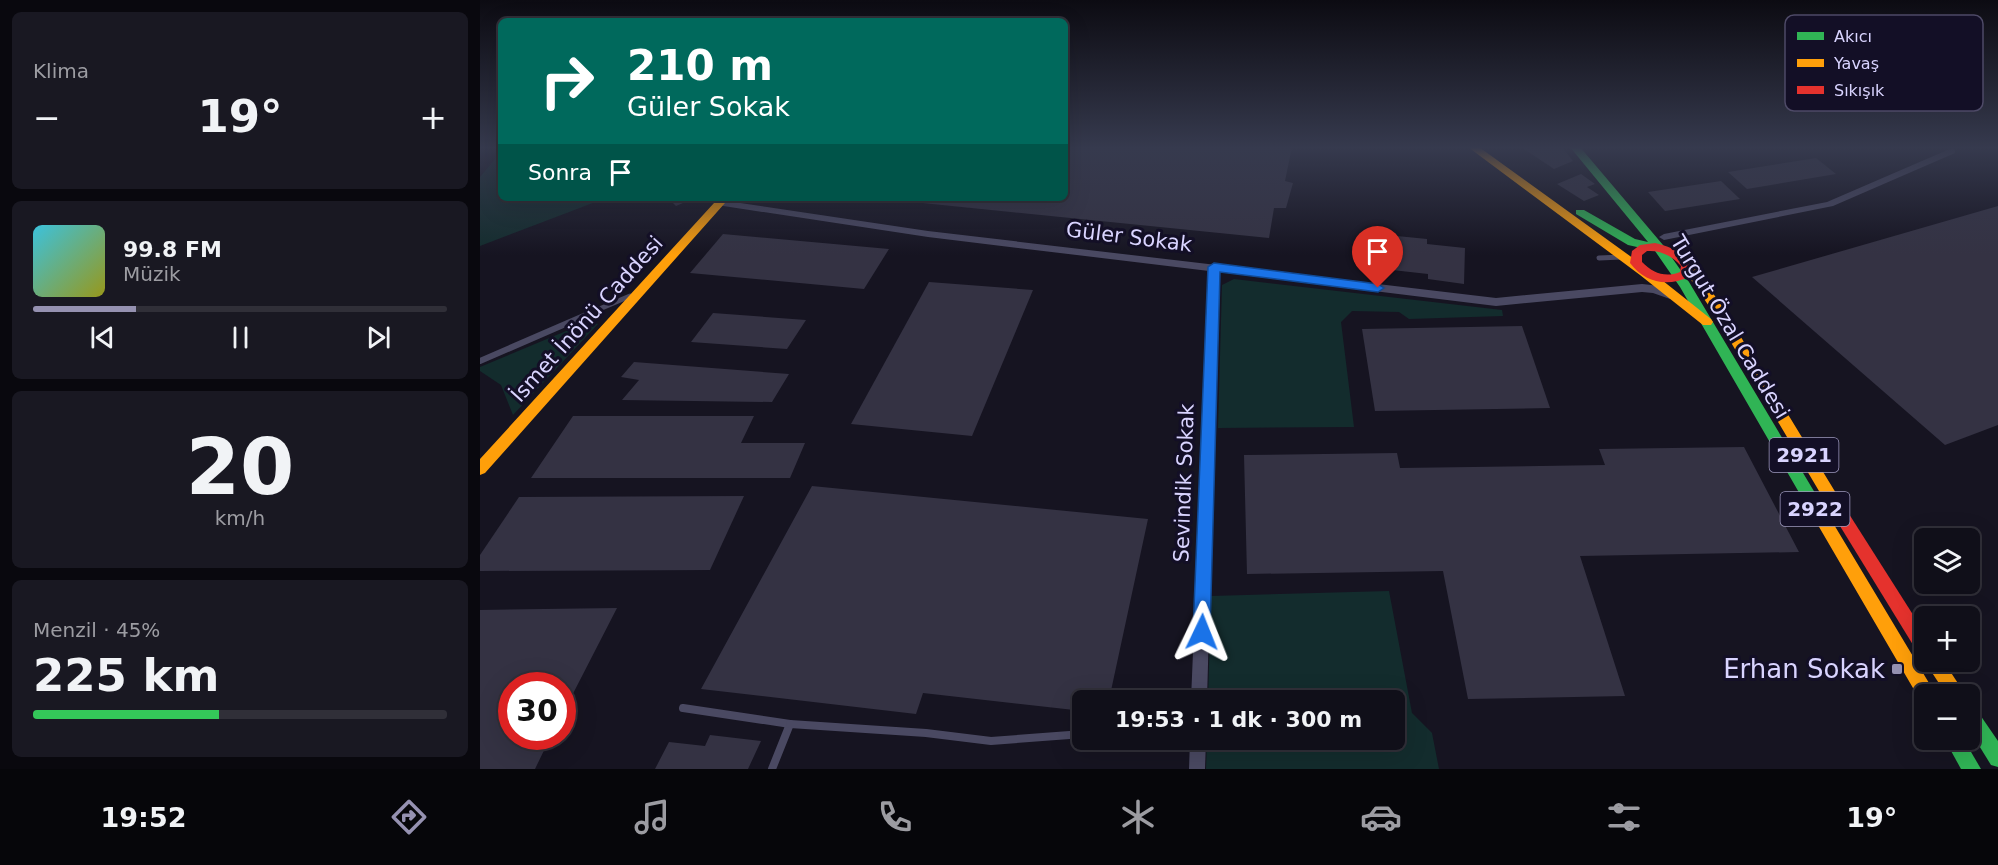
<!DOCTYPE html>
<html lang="tr">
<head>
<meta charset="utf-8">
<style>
  body { margin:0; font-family:"DejaVu Sans",sans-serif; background:#191822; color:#f1f3f6; height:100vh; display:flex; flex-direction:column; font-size:22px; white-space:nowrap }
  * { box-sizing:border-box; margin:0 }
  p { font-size:20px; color:#9c9ca2 }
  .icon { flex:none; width:33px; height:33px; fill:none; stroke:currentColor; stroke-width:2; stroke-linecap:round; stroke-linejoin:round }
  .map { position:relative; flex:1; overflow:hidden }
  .side { display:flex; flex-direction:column; gap:12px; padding:12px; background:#09080e; width:480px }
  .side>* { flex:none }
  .banner { position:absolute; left:18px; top:18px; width:570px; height:183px; border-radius:9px; box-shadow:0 6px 24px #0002,0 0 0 2px #302f38; background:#00695c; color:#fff; overflow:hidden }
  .fabs { position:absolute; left:1434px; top:528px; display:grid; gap:12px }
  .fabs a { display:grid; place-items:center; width:66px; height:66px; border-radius:9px; background:#100f19; box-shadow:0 6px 24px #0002,0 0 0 2px #302f38; font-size:30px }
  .speed { position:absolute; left:18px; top:672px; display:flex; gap:12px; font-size:30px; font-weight:700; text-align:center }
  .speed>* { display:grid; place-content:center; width:78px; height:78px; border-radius:50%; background:#100f19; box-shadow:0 6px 24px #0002,0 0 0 2px #302f38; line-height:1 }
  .speed .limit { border:9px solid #d22; background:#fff; color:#111 }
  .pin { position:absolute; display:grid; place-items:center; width:51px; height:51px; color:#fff; margin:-62px -26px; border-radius:50% 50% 50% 0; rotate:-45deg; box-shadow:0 0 6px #0007 }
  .pin .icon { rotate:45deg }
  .me { position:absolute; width:66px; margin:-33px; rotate:2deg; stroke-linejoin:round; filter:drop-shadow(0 0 4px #0008) }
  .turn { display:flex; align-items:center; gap:21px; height:126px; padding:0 30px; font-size:27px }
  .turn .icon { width:78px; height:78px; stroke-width:2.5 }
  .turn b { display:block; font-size:42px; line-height:51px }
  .then { display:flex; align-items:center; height:57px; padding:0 30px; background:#0003; gap:12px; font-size:22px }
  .big { font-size:45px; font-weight:700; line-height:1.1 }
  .side .tile { flex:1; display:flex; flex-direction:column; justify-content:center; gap:9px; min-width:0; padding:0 21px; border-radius:9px; background:#191822 }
  .side .dial { align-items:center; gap:0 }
  .dial b { font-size:78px; line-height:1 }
  .song { display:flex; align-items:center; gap:18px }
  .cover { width:72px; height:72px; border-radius:9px; background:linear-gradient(135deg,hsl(190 70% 55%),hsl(60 70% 35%)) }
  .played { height:6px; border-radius:3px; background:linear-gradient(90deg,#9591b1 25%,#302f38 25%) }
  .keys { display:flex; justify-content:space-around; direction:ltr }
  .heat { display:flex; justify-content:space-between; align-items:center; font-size:33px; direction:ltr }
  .charge { height:9px; border-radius:4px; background:linear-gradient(90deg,#34c759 45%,#302f38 0) }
  .trip { position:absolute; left:592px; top:690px; width:333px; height:60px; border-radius:9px; background:#100f19; box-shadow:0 6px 24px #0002,0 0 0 2px #302f38; font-weight:700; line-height:60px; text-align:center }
  .tab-bar { display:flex; height:96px; justify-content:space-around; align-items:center; background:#06060a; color:#9c9ca2 }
  .tab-bar .icon { width:42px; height:42px }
  .tab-bar .on { color:#9591b1 }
  .tab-bar b { font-size:27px; color:#f1f3f6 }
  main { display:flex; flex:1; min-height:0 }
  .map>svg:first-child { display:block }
  .green { fill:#132c2d }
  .building { fill:#343243 }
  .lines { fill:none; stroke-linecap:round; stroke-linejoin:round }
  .lane-far2 { stroke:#4a4962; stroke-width:5 }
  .lane-far1 { stroke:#4a4962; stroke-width:6 }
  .lane { stroke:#4a4962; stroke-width:8 }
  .street { fill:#4a4962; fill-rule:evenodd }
  .fast { fill:#30b455; fill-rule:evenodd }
  .slow { fill:#ff9f0a; fill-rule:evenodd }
  .jam { fill:#e5322d; fill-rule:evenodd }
  .route { fill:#1a73e8; stroke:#114b97; stroke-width:1.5 }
  .poi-dot { fill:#9591b1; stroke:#130f26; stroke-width:2 }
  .labels { text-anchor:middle; stroke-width:6; stroke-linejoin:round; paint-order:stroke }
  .shield { fill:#130f26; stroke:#9e99be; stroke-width:1.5 }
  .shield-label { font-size:20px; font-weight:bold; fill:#d9d4ff }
  .street-label { font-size:21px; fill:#d9d4ff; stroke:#130f26 }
  .near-poi-label { font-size:26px; fill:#d9d4ff; stroke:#130f26; text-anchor:end }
  .key { fill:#130f26; stroke:#4e4a67; stroke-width:1.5 }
  .key-label { font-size:16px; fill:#d9d4ff }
</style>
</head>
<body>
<main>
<section class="side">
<div class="tile"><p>Klima</p>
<div class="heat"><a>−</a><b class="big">19°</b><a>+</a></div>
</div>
<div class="tile">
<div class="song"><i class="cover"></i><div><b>99.8 FM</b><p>Müzik</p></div></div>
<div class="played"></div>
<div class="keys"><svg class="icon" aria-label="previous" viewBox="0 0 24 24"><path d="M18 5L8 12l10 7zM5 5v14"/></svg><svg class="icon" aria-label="pause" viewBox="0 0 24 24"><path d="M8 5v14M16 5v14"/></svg><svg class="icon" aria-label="next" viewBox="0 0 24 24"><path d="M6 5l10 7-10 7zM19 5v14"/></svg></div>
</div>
<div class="tile dial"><b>20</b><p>km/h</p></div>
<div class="tile"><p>Menzil · 45%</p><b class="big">225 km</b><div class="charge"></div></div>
</section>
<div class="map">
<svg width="1518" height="769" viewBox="0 0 1518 769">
  <rect width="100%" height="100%" fill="#161421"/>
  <g class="green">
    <polygon points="21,152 21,198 126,198 0,246 0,177"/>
    <polygon points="754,279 1022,310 1023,316 929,319 919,312 872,311 861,322 874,427 738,428 742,285"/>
    <polygon points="110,321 118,324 33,415 21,385 0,371 0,367"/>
    <polygon points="909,591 932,713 952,733 959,769 726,769 727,740 915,740 915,700 728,700 731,596"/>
  </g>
  <g class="building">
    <polygon points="585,147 812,147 805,181 813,183 806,208 794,208 789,238 413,200 585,198"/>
    <polygon points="1041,147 1082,147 1093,161 1074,169"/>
    <polygon points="1336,158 1356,174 1267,189 1248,172"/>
    <polygon points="1101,174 1115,184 1107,187 1119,195 1104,201 1077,184"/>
    <polygon points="1241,181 1260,199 1185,211 1168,192"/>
    <polygon points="188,198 208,198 210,200 196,206"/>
    <polygon points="1518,206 1518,425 1465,445 1272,277"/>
    <polygon points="243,234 409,249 384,289 210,273"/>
    <polygon points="907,235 947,239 947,244 985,248 984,284 948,279 948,274 903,269"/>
    <polygon points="449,282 553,290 492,436 371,424"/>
    <polygon points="233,313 326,320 307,349 211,342"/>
    <polygon points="1042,326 1070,408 895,411 882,329"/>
    <polygon points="154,362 309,374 292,402 142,400 159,380 141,377"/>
    <polygon points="93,416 274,416 261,443 325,443 310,478 51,478"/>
    <polygon points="1264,447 1319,552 1100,556 1145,696 988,699 963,571 767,574 764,455 917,453 920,468 1125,465 1119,449"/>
    <polygon points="332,486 668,519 629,700 603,700 603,711 443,693 436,714 221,689"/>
    <polygon points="264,496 230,570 0,571 0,555 39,497"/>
    <polygon points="137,608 82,715 82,686 32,686 32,736 71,736 55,769 0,769 0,610"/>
    <polygon points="230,735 281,741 268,769 175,769 189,742 225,746"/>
  </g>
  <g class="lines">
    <g class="lane-far2">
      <polyline points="1119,258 1142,257"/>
      <polyline points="110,313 150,296"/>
    </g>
    <polyline class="lane-far1" points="0,361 113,312"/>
    <g class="lane">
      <polyline points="203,708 310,724 292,769"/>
      <polyline points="310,724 446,733 511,741 603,734"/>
    </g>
    <g class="street">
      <polygon points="1472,148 1475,149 1475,153 1353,206 1184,240 1179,237 1184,234 1347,202"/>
      <path d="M240 200 448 231 1016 298 1162 284C1174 285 1187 287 1195 295L1190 299 1173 293 1162 292 1016 306 739 272 727 700H711L729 271 448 237 237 205V201Z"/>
      <polygon points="710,740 726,740 725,769 709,769"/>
    </g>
    <g class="fast">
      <polygon points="1090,147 1100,147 1183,245 1209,282 1338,498 1341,503 1338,508 1333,509 1328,508 1200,287 1175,251 1148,245 1096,214 1096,210 1104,210 1155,239 1168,242"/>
      <polygon points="1490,706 1496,709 1518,741 1518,767 1511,765 1490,731"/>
      <polygon points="1465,740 1484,740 1501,769 1481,769"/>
    </g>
    <g class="slow">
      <polygon points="988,147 999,147 1168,269 1231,319 1233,322 1231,325 1223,325 1160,275"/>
      <polygon points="229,198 241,198 245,203 5,473 0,475 0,459 234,203"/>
      <polygon points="1204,257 1208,258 1242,306 1362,503 1365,508 1362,513 1357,515 1352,513 1233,312 1198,261"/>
      <polygon points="1333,497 1338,498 1452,688 1455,694 1444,694 1444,702 1440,700 1328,508 1325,503 1328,498"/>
      <polygon points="1445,662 1464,662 1485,694 1466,694"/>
    </g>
    <g class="jam">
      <path d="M1175 243C1191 247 1203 252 1213 266L1209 277C1187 287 1165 283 1150 263L1152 251 1160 245ZM1167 251C1181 250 1192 256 1201 266L1200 272C1185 278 1173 273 1162 262V255Z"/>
      <polygon points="1357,501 1362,503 1444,632 1444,655 1438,653 1352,513 1349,508 1352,503"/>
    </g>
  </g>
  <linearGradient id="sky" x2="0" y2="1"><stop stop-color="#0c0b12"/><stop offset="0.58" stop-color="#363a4e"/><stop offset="1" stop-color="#363a4e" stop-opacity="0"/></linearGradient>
  <rect width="1518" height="255" fill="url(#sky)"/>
  <polygon class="route" points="734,263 898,284 904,288 898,292 740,272 730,632 728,638 722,640 715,638 713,632 728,267"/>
  <rect class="poi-dot" x="1411" y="663" width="12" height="12" rx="3"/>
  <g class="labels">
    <g class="shield">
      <rect x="1289.5" y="438" width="69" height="34" rx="4.5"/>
      <rect x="1300.5" y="492" width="69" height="34" rx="4.5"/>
    </g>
    <g class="shield-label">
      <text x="1324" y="462">2921</text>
      <text x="1335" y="516">2922</text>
    </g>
    <g class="street-label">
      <text transform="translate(649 237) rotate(7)" y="7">Güler Sokak</text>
      <text transform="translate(107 319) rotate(-48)" y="7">İsmet İnönü Caddesi</text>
      <text transform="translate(1250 327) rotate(59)" y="7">Turgut Özal Caddesi</text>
      <text transform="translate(704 483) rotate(-88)" y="7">Sevindik Sokak</text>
    </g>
    <g class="near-poi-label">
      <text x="1405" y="678">Erhan Sokak</text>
    </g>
  </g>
  <rect x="1305" y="15" width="198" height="96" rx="9" class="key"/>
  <rect x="1317" y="32" width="27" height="8" fill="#30b455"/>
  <rect x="1317" y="59" width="27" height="8" fill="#ff9f0a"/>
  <rect x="1317" y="86" width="27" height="8" fill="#e5322d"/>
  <g class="key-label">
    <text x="1354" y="42">Akıcı</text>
    <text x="1354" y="69">Yavaş</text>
    <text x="1354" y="96">Sıkışık</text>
  </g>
</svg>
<div class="fabs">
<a><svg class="icon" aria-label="layers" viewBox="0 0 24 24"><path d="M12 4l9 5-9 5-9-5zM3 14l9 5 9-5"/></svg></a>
<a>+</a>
<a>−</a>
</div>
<div class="speed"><div class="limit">30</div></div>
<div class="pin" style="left:898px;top:288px;background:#d93025"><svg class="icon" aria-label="arrive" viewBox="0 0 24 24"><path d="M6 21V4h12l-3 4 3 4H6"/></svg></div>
<svg class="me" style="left:722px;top:632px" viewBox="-20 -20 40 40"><path d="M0-17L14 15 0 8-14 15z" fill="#1a73e8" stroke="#fff" stroke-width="4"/></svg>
<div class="trip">19:53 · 1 dk · 300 m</div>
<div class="banner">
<div class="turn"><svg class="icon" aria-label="right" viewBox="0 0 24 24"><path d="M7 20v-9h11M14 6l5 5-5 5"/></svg><div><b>210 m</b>Güler Sokak</div></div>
<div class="then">Sonra<svg class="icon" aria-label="arrive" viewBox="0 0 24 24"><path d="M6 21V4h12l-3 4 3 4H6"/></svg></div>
</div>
</div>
</main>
<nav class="tab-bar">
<b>19:52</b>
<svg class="icon on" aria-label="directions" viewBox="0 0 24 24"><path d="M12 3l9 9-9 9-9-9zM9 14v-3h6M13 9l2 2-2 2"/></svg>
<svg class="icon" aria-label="music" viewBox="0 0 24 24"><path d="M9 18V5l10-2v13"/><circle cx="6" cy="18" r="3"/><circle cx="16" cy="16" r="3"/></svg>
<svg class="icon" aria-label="phone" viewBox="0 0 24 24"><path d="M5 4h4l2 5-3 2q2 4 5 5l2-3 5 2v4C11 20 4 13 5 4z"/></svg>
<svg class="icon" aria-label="climate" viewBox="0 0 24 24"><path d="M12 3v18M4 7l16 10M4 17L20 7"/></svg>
<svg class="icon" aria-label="car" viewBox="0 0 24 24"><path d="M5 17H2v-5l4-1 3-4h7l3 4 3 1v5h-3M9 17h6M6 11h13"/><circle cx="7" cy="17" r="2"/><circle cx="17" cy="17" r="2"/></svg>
<svg class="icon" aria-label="filters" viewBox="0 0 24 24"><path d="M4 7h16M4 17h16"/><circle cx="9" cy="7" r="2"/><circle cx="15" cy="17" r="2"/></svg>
<b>19°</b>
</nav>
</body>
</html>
